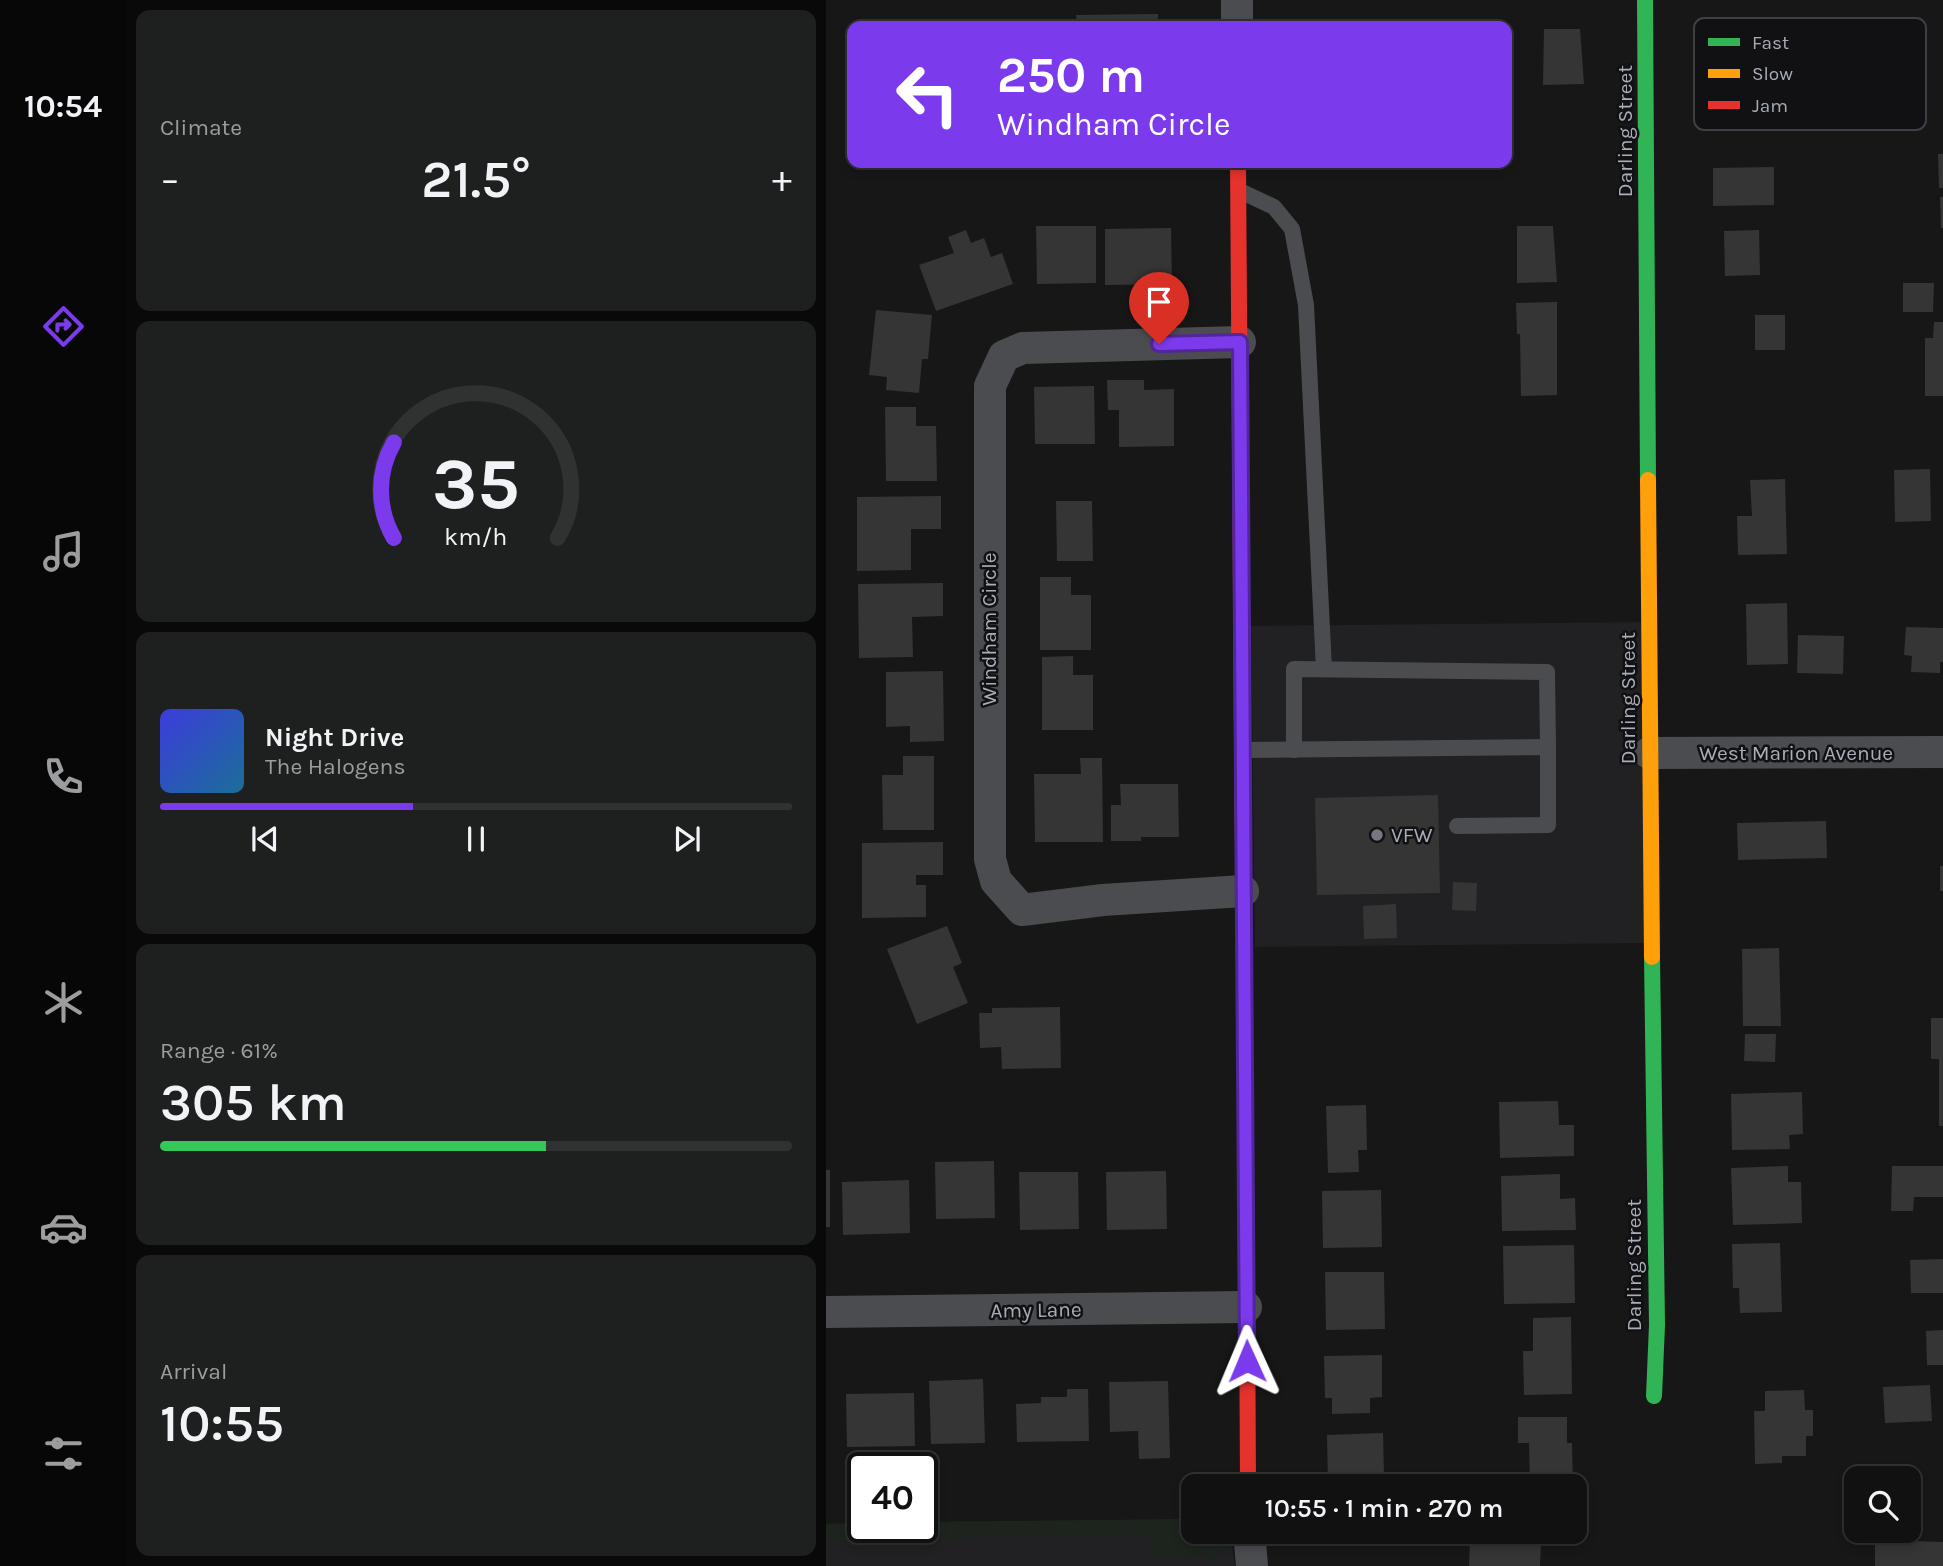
<!DOCTYPE html>
<html lang="en">
<head>
<meta charset="utf-8">
<style>
  body { margin:0; font-family:Karla,sans-serif; background:#1e1f1f; color:#f1f3f6; height:100vh; display:flex; flex-direction:column; font-size:26px; white-space:nowrap }
  * { box-sizing:border-box; margin:0 }
  p { font-size:23px; color:#9c9d9f }
  .icon { flex:none; width:38px; height:38px; fill:none; stroke:currentColor; stroke-width:2; stroke-linecap:round; stroke-linejoin:round }
  .map { position:relative; flex:1; overflow:hidden }
  .drawer { display:flex; flex-direction:column; gap:10px; padding:10px; background:#090909; width:700px }
  .drawer>* { flex:none }
  .top-card { position:absolute; left:21px; top:21px; width:665px; height:147px; border-radius:14px; box-shadow:0 4px 10px #0003,0 0 0 2px #303131; background:#7c3aed; color:#fff; overflow:hidden }
  .buttons { position:absolute; left:1018px; top:1466px; display:grid; gap:14px }
  .buttons a { display:grid; place-items:center; width:77px; height:77px; border-radius:14px; background:#111; box-shadow:0 4px 10px #0003,0 0 0 2px #303131; font-size:35px }
  .speed { position:absolute; left:21px; top:1452px; display:flex; gap:14px; font-size:35px; font-weight:700; text-align:center }
  .speed>* { display:grid; place-content:center; width:91px; height:91px; border-radius:50%; background:#111; box-shadow:0 4px 10px #0003,0 0 0 2px #303131; line-height:1 }
  .speed .limit { border:4px solid #111; border-radius:10px; background:#fff; color:#111 }
  .pin { position:absolute; display:grid; place-items:center; width:60px; height:60px; color:#fff; margin:-72px -30px; border-radius:50% 50% 50% 0; rotate:-45deg; box-shadow:0 0 7px #0007 }
  .pin .icon { rotate:45deg }
  .me { position:absolute; width:77px; margin:-38px; rotate:359deg; stroke-linejoin:round; filter:drop-shadow(0 0 5px #0008) }
  .turn { display:flex; align-items:center; gap:24px; height:147px; padding:0 35px; font-size:32px }
  .turn .icon { width:91px; height:91px; stroke-width:2.5 }
  .turn b { display:block; font-size:49px; line-height:60px }
  .big { font-size:52px; font-weight:600; line-height:1.1 }
  .drawer .tile { flex:1; display:flex; flex-direction:column; justify-content:center; gap:10px; min-width:0; padding:0 24px; border-radius:14px; background:#1e1f1f }
  .drawer .dial { align-items:center; gap:0 }
  .dial svg { height:182px; overflow:visible; fill:none; stroke:#303131; stroke-width:7; stroke-linecap:round; text-anchor:middle }
  .dial text { fill:#f1f3f6; stroke:none }
  .song { display:flex; align-items:center; gap:21px }
  .cover { width:84px; height:84px; border-radius:10px; background:linear-gradient(135deg,hsl(240 70% 55%),hsl(200 70% 35%)) }
  .played { height:7px; border-radius:4px; background:linear-gradient(90deg,#7c3aed 40%,#303131 40%) }
  .keys { display:flex; justify-content:space-around; direction:ltr }
  .heat { display:flex; justify-content:space-between; align-items:center; font-size:38px; direction:ltr }
  .charge { height:10px; border-radius:5px; background:linear-gradient(90deg,#34c759 61%,#303131 0) }
  .trip { position:absolute; left:355px; top:1474px; width:406px; height:70px; border-radius:14px; background:#111; box-shadow:0 4px 10px #0003,0 0 0 2px #303131; font-weight:600; line-height:70px; text-align:center }
  main { display:flex; flex:1; min-height:0 }
  .tab-bar { display:flex; flex-direction:column; width:126px; justify-content:space-around; align-items:center; background:#070707; color:#9c9d9f }
  .tab-bar .icon { width:49px; height:49px }
  .tab-bar .current { color:#7c3aed }
  .tab-bar b { font-size:32px; color:#f1f3f6 }
  .map>svg:first-child { display:block }
  .built { fill:#212123 }
  .green { fill:#1d241e }
  .building { fill:#353536 }
  .lines { fill:none; stroke-linecap:round; stroke-linejoin:round }
  .lane { stroke:#4b4c50; stroke-width:16 }
  .street { stroke:#4b4c50; stroke-width:32 }
  .fast { stroke:#30b455; stroke-width:16 }
  .slow { stroke:#ff9f0a; stroke-width:16 }
  .jam { stroke:#e5322d; stroke-width:16 }
  .route-casing { stroke:#51269a; stroke-width:18 }
  .route { stroke:#7c3aed; stroke-width:12 }
  .poi-dot { fill:#757880; stroke:#111113; stroke-width:2.5 }
  .labels { text-anchor:middle; stroke-width:5; stroke-linejoin:round; paint-order:stroke }
  .street-label { font-size:21px; fill:#a8adb8; stroke:#111113 }
  .poi-label { font-size:21px; fill:#a8adb8; stroke:#111113; text-anchor:start }
  .key { fill:#111113; stroke:#3e4045; stroke-width:2 }
  .key-label { font-size:19px; fill:#a8adb8 }
</style>
</head>
<body>
<main>
<nav class="tab-bar">
<b>10:54</b>
<svg class="icon current" aria-label="directions" viewBox="0 0 24 24"><path d="M12 3l9 9-9 9-9-9zM9 14v-3h6M13 9l2 2-2 2"/></svg>
<svg class="icon" aria-label="music" viewBox="0 0 24 24"><path d="M9 18V5l10-2v13"/><circle cx="6" cy="18" r="3"/><circle cx="16" cy="16" r="3"/></svg>
<svg class="icon" aria-label="phone" viewBox="0 0 24 24"><path d="M5 4h4l2 5-3 2q2 4 5 5l2-3 5 2v4C11 20 4 13 5 4z"/></svg>
<svg class="icon" aria-label="climate" viewBox="0 0 24 24"><path d="M12 3v18M4 7l16 10M4 17L20 7"/></svg>
<svg class="icon" aria-label="car" viewBox="0 0 24 24"><path d="M5 17H2v-5l4-1 3-4h7l3 4 3 1v5h-3M9 17h6M6 11h13"/><circle cx="7" cy="17" r="2"/><circle cx="17" cy="17" r="2"/></svg>
<svg class="icon" aria-label="filters" viewBox="0 0 24 24"><path d="M4 7h16M4 17h16"/><circle cx="9" cy="7" r="2"/><circle cx="15" cy="17" r="2"/></svg>
</nav>
<section class="drawer">
<div class="tile"><p>Climate</p>
<div class="heat"><a>−</a><b class="big">21.5°</b><a>+</a></div>
</div>
<div class="tile dial"><svg viewBox="0 0 100 80">
<path d="M14 69A42 42 0 1 1 86 69"/>
<path d="M14 69A42 42 0 0 1 14 27" stroke="#7c3aed"/>
<text x="50" y="56" font-size="32" font-weight="700">35</text>
<text x="50" y="72" font-size="11">km/h</text>
</svg></div>
<div class="tile">
<div class="song"><i class="cover"></i><div><b>Night Drive</b><p>The Halogens</p></div></div>
<div class="played"></div>
<div class="keys"><svg class="icon" aria-label="previous" viewBox="0 0 24 24"><path d="M18 5L8 12l10 7zM5 5v14"/></svg><svg class="icon" aria-label="pause" viewBox="0 0 24 24"><path d="M8 5v14M16 5v14"/></svg><svg class="icon" aria-label="next" viewBox="0 0 24 24"><path d="M6 5l10 7-10 7zM19 5v14"/></svg></div>
</div>
<div class="tile"><p>Range · 61%</p><b class="big">305 km</b><div class="charge"></div></div>
<div class="tile"><p>Arrival</p><b class="big">10:55</b></div>
</section>
<div class="map">
<svg width="1117" height="1566" viewBox="0 0 1117 1566">
  <rect width="100%" height="100%" fill="#171717"/>
  <g class="built">
    <polygon points="818,622 821,943 429,947 425,626"/>
    <polygon points="367,1519 368,1531 404,1531 409,1566 0,1566 0,1524 37,1523 37,1528 96,1528 96,1522"/>
  </g>
  <g class="green">
    <polygon points="367,1519 368,1531 372,1531 371,1559 329,1560 325,1556 324,1535 311,1535 306,1532 294,1535 0,1541 0,1524 37,1523 37,1528 96,1528 96,1522"/>
    <polygon points="378,1531 401,1531 402,1543 395,1556 386,1559 380,1558"/>
  </g>
  <g class="building">
    <polygon points="332,14 332,26 251,26 250,15"/>
    <polygon points="718,29 754,29 758,84 717,85"/>
    <polygon points="1112,154 1117,154 1117,188 1113,188"/>
    <polygon points="948,167 948,205 887,206 887,168"/>
    <polygon points="1114,197 1117,197 1117,228 1115,228"/>
    <polygon points="210,226 270,226 270,283 211,284"/>
    <polygon points="691,226 727,226 731,282 691,283"/>
    <polygon points="345,228 346,284 279,285 279,229"/>
    <polygon points="140,230 145,243 158,238 165,257 176,253 187,284 110,311 93,265 128,253 122,237"/>
    <polygon points="933,230 934,275 899,276 898,231"/>
    <polygon points="1077,283 1108,283 1107,312 1077,312"/>
    <polygon points="731,302 731,395 695,396 694,334 691,334 690,303"/>
    <polygon points="50,310 106,315 102,359 96,359 93,393 60,390 61,377 43,375"/>
    <rect x="929" y="315" width="30" height="35"/>
    <polygon points="1108,322 1117,322 1117,396 1099,396 1099,338 1107,338"/>
    <polygon points="281,380 318,380 318,390 348,389 348,446 293,447 293,410 282,410"/>
    <polygon points="268,386 269,444 209,444 208,387"/>
    <polygon points="59,407 90,407 90,426 110,426 111,481 60,481"/>
    <polygon points="1104,469 1105,521 1069,522 1068,470"/>
    <polygon points="959,479 961,554 912,555 911,516 926,516 924,480"/>
    <polygon points="115,496 115,529 85,529 85,570 31,571 31,497"/>
    <polygon points="230,501 266,501 267,561 231,561"/>
    <polygon points="214,577 245,577 245,595 265,595 265,650 214,650"/>
    <polygon points="117,583 117,616 86,617 87,657 33,658 32,584"/>
    <polygon points="961,603 962,664 921,665 920,604"/>
    <polygon points="1080,627 1117,628 1117,662 1114,662 1114,673 1085,672 1086,656 1078,655"/>
    <polygon points="972,635 1018,636 1017,674 971,673"/>
    <polygon points="247,656 247,675 267,675 267,730 216,730 216,657"/>
    <polygon points="117,671 118,741 84,742 84,726 60,727 60,672"/>
    <polygon points="77,756 108,756 108,830 57,830 56,775 77,775"/>
    <polygon points="254,758 276,758 277,842 209,842 208,774 255,774"/>
    <polygon points="294,784 352,784 353,837 315,837 315,841 285,841 285,805 295,805"/>
    <polygon points="612,795 614,893 491,895 489,798"/>
    <polygon points="1000,821 1001,858 912,860 911,823"/>
    <polygon points="117,842 117,875 90,875 90,885 100,885 100,917 36,918 36,843"/>
    <rect x="1114" y="866" width="3" height="25"/>
    <polygon points="627,882 651,883 650,911 626,910"/>
    <polygon points="570,904 571,938 538,939 537,906"/>
    <polygon points="121,926 136,963 127,967 142,1003 91,1024 61,949"/>
    <polygon points="953,948 955,1026 917,1026 916,949"/>
    <polygon points="234,1007 235,1068 176,1069 175,1047 154,1048 153,1013 166,1013 166,1008"/>
    <polygon points="1105,1018 1117,1018 1117,1126 1113,1126 1113,1059 1105,1059"/>
    <polygon points="919,1034 950,1034 949,1062 918,1061"/>
    <polygon points="976,1092 977,1134 963,1135 964,1149 906,1150 905,1094"/>
    <polygon points="732,1101 733,1125 748,1125 748,1156 674,1158 673,1102"/>
    <polygon points="540,1105 541,1150 532,1150 533,1172 502,1173 500,1106"/>
    <polygon points="168,1161 169,1218 110,1219 109,1162"/>
    <polygon points="962,1166 962,1182 975,1182 976,1223 907,1225 905,1168"/>
    <polygon points="1066,1166 1117,1166 1117,1197 1088,1197 1087,1211 1065,1211"/>
    <rect x="0" y="1170" width="4" height="57"/>
    <polygon points="340,1171 341,1229 281,1230 280,1172"/>
    <polygon points="193,1172 252,1172 253,1229 194,1230"/>
    <polygon points="734,1174 734,1199 749,1198 750,1230 676,1231 675,1176"/>
    <polygon points="83,1180 84,1233 17,1235 16,1182"/>
    <polygon points="555,1190 556,1247 497,1248 496,1191"/>
    <polygon points="954,1243 956,1312 914,1313 913,1288 907,1288 906,1244"/>
    <polygon points="748,1245 749,1303 678,1304 677,1246"/>
    <polygon points="1117,1259 1117,1293 1085,1293 1084,1260"/>
    <polygon points="499,1272 558,1272 559,1329 500,1330"/>
    <polygon points="745,1317 746,1394 698,1395 697,1351 707,1351 707,1318"/>
    <polygon points="1117,1330 1117,1365 1101,1365 1100,1331"/>
    <polygon points="556,1355 556,1397 544,1398 544,1413 506,1414 506,1398 499,1398 498,1356"/>
    <polygon points="157,1379 159,1443 105,1444 103,1381"/>
    <polygon points="342,1381 344,1458 313,1459 312,1431 284,1432 283,1382"/>
    <polygon points="1104,1385 1106,1421 1059,1423 1057,1387"/>
    <polygon points="241,1389 262,1389 263,1441 191,1442 190,1404 215,1403 215,1397 241,1397"/>
    <polygon points="978,1390 979,1410 987,1410 987,1436 980,1436 980,1456 956,1456 956,1463 929,1464 928,1411 939,1411 939,1391"/>
    <polygon points="88,1393 89,1446 21,1447 20,1394"/>
    <polygon points="692,1417 741,1417 741,1443 746,1443 747,1486 704,1486 703,1443 692,1443"/>
    <polygon points="557,1433 558,1475 550,1475 551,1486 502,1486 501,1435"/>
    <polygon points="1049,1540 1117,1542 1117,1566 1049,1566"/>
    <polygon points="644,1542 715,1544 714,1566 643,1566"/>
  </g>
  <g class="lines">
    <g class="lane">
      <polyline points="414,191 448,207 466,229 480,305 498,669"/>
      <polyline points="417,750 722,747 722,825 631,826"/>
      <polyline points="468,750 468,669 721,672 722,747"/>
    </g>
    <g class="street">
      <polyline points="411,0 411,26"/>
      <polyline points="414,342 197,348 178,356 164,386 164,859 170,881 196,910 277,900 417,891"/>
      <polyline points="823,753 1117,752"/>
      <polyline points="0,1312 420,1307"/>
      <polyline points="423,1531 426,1566"/>
    </g>
    <g class="fast">
      <polyline points="819,0 822,480"/>
      <polyline points="826,957 831,1325 828,1396"/>
    </g>
    <g class="slow">
      <polyline points="822,480 826,957"/>
      <polyline points="416,739 421,1292"/>
    </g>
    <g class="jam">
      <polyline points="412,163 416,739"/>
      <polyline points="421,1292 422,1486"/>
    </g>
  </g>
  <g class="lines">
    <g class="route-casing">
      <polyline id="route" points="333,344 414,342 421,1361"/>
    </g>
    <use href="#route" class="route"/>
  </g>
  <circle class="poi-dot" cx="551" cy="835" r="7"/>
  <g class="labels">
    <g class="street-label">
      <text transform="translate(799 131) rotate(-90)" y="7">Darling Street</text>
      <text transform="translate(163 629) rotate(-90)" y="7">Windham Circle</text>
      <text transform="translate(802 698) rotate(-90)" y="7">Darling Street</text>
      <text x="970" y="760">West Marion Avenue</text>
      <text transform="translate(808 1265) rotate(-90)" y="7">Darling Street</text>
      <text transform="translate(210 1310) rotate(-1)" y="7">Amy Lane</text>
    </g>
    <g class="poi-label">
      <text x="565" y="842">VFW</text>
    </g>
  </g>
  <rect x="868" y="18" width="232" height="112" rx="10" class="key"/>
  <rect x="882" y="38" width="32" height="8" fill="#30b455"/>
  <rect x="882" y="69" width="32" height="9" fill="#ff9f0a"/>
  <rect x="882" y="101" width="32" height="8" fill="#e5322d"/>
  <g class="key-label">
    <text x="926" y="49">Fast</text>
    <text x="926" y="80">Slow</text>
    <text x="926" y="112">Jam</text>
  </g>
</svg>
<div class="buttons">
<a><svg class="icon" aria-label="search" viewBox="0 0 24 24"><circle cx="10" cy="10" r="6"/><path d="M15 15l6 6"/></svg></a>
</div>
<div class="speed"><div class="limit">40</div></div>
<div class="pin" style="left:333px;top:344px;background:#d93025"><svg class="icon" aria-label="arrive" viewBox="0 0 24 24"><path d="M6 21V4h12l-3 4 3 4H6"/></svg></div>
<svg class="me" style="left:421px;top:1361px" viewBox="-20 -20 40 40"><path d="M0-17L14 15 0 8-14 15z" fill="#7c3aed" stroke="#fff" stroke-width="4"/></svg>
<div class="trip">10:55 · 1 min · 270 m</div>
<div class="top-card">
<div class="turn"><svg class="icon" aria-label="left" viewBox="0 0 24 24"><path d="M17 20v-9H6M10 6l-5 5 5 5"/></svg><div><b>250 m</b>Windham Circle</div></div>
</div>
</div>
</main>
</body>
</html>
